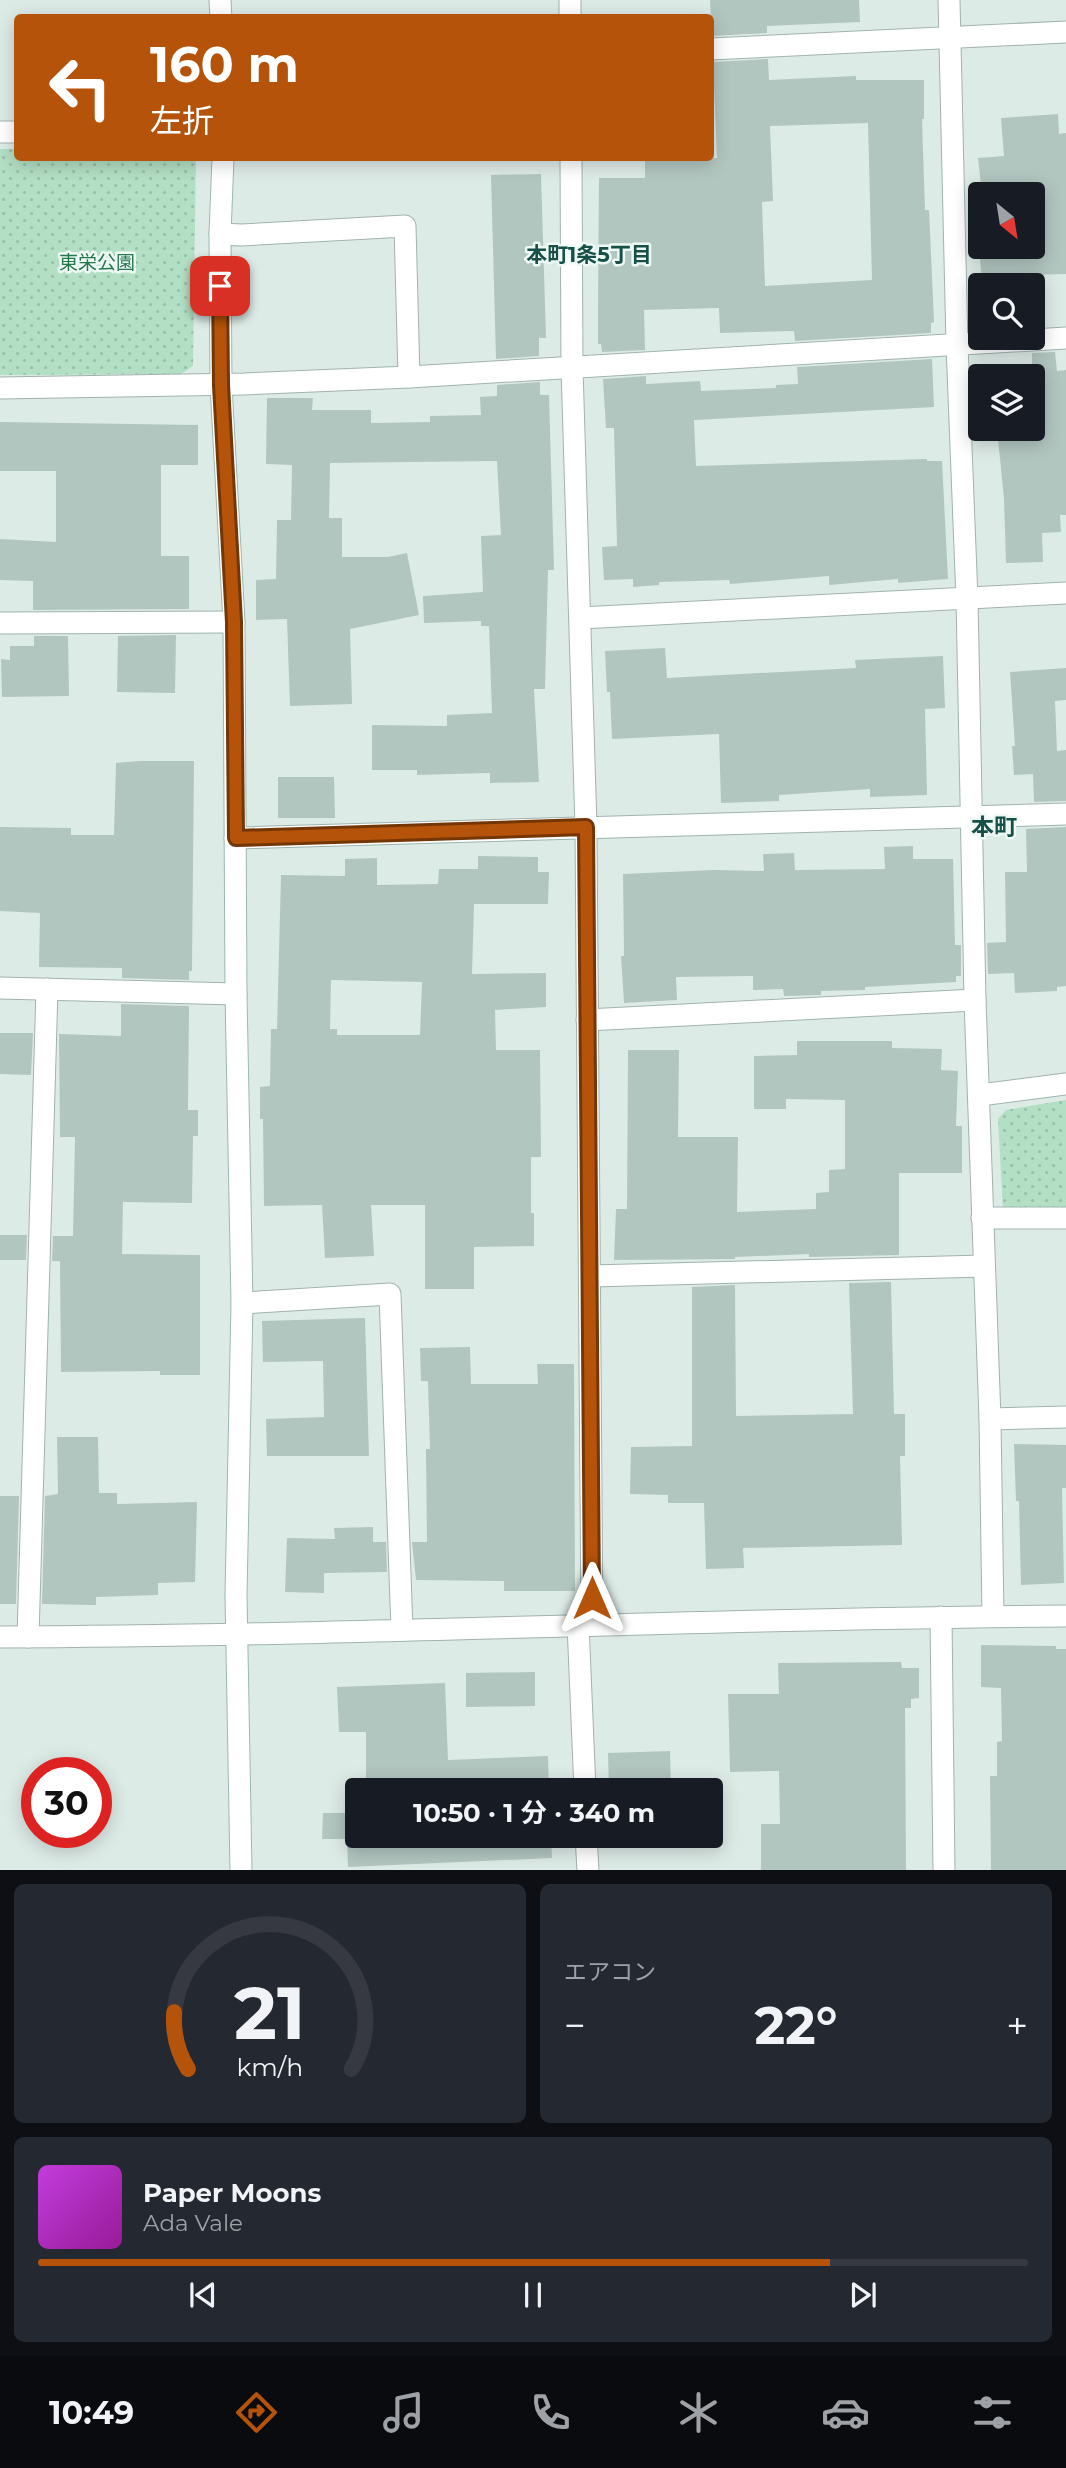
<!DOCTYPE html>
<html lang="ja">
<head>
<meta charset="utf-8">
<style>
  body { margin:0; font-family:Montserrat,"Noto Sans JP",sans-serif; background:#242831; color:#f1f3f6; height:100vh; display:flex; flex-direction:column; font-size:26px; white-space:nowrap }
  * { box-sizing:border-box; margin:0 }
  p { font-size:23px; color:#9ea1a6 }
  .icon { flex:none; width:38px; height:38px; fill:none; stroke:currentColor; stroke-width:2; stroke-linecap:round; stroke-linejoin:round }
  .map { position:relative; height:1870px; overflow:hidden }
  .sheet { display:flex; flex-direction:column; gap:14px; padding:14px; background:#0d0f14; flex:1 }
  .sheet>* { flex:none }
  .top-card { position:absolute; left:14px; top:14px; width:700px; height:147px; border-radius:7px; box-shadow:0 4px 18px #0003; background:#b45309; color:#fff; overflow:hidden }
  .needle { width:46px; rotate:150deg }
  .tools { position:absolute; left:968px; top:182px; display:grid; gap:14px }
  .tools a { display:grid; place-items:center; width:77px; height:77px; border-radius:7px; background:#171b24; box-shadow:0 4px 18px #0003; font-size:35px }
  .speed { position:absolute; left:21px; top:1757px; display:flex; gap:14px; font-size:35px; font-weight:700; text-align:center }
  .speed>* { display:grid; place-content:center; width:91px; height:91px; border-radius:50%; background:#171b24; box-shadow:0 4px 18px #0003; line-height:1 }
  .speed .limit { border:10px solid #d22; background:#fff; color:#111 }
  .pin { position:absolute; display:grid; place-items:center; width:60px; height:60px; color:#fff; margin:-30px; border-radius:14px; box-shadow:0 4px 10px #0006 }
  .me { position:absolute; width:77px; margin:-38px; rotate:0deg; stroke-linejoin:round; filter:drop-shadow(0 0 5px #0008) }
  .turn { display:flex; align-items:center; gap:24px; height:147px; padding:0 21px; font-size:32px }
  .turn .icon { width:91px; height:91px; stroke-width:2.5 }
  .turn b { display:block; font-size:49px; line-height:60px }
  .big { font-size:52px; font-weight:700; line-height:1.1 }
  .sheet .card { flex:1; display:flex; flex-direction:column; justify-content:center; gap:10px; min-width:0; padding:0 24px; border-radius:10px; background:#242831 }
  .sheet .dial { align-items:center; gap:0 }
  .dial svg { height:182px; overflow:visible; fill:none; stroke:#363941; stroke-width:7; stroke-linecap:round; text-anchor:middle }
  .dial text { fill:#f1f3f6; stroke:none }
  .song { display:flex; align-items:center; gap:21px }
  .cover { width:84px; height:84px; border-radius:10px; background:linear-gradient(135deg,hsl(290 70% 55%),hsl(300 70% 35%)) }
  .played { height:7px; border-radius:4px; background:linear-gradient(90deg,#b45309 80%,#363941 80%) }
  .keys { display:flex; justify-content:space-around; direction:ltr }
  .heat { display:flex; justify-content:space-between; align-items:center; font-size:38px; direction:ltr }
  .sheet .tiles { flex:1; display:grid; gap:14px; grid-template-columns:1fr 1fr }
  .card:last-child { grid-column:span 2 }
  .trip { position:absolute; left:345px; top:1778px; width:378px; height:70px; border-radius:7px; background:#171b24; box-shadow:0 4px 18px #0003; font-weight:700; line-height:70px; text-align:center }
  .tabs { display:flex; height:112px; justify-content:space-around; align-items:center; background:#090b0e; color:#9ea1a6 }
  .tabs .icon { width:49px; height:49px }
  .tabs .on { color:#b45309 }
  .tabs b { font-size:32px; color:#f1f3f6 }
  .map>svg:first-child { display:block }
  .park { fill:url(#park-dots) }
  .building { fill:#b2c6c0; fill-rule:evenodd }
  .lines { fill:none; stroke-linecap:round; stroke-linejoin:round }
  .street-casing { stroke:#a0b3af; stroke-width:23 }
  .secondary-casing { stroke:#9bb8b1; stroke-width:23 }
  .street { stroke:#fff; stroke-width:21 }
  .secondary { stroke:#fff; stroke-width:21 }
  .route-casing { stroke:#753606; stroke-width:18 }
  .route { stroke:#b45309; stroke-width:12 }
  .labels { text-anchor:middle; stroke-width:5; stroke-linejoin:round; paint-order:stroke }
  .park-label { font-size:19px; fill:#23784d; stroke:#eef8f4 }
  .neighbourhood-label { font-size:21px; font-weight:bold; fill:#175049; stroke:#eef8f4 }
  .quarter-label { font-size:23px; font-weight:bold; fill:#175049; stroke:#eef8f4 }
</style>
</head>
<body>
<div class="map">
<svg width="1066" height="1870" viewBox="0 0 1066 1870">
  <defs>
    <pattern id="park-dots" width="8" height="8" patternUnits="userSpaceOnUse" patternTransform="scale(1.75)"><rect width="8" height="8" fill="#b3dfc4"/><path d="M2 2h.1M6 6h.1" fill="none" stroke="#9ac0a9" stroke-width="1.8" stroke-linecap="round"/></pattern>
  </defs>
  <rect width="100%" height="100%" fill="#ddebe7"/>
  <g class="park">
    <polygon points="0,149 17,149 18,158 196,158 193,366 181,374 0,375"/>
    <polygon points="1066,1100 1066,1210 1003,1211 998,1119 1006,1110"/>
  </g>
  <g class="building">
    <polygon points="710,0 859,0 860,22 767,26 767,33 712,36"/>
    <path d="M768 59 769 80 856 76V80H924V119H922L925 210H929L934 322 931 323V333L795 341 794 331 720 333 719 308 644 310 645 350 602 352 601 344H598V310L599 178H645V158H717L713 62ZM868 123 872 280 765 286 762 202 773 201 770 126Z"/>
    <polygon points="1058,114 1059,134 1066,133 1066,274 1026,275 1026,277 982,281 979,247 1032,247 1032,189 982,194 978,158 1004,156 1001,118"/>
    <polygon points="541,174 546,338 539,338 539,356 496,359 491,175"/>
    <polygon points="1055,352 1057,371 1066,370 1066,515 1060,515 1061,532 1042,533 1043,562 1006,563 1004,499 997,429 1032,429 1032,353"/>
    <polygon points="932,359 934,407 694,420 696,466 927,459 927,461 942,461 948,579 898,583 898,579 829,585 829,576 730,584 729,580 659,582 659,585 633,587 633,579 604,580 602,547 617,546 614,428 606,428 603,379 646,376 646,384 700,381 701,391 776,388 776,385 798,384 797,367"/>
    <polygon points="540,382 540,395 549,395 554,570 548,570 545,689 534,689 539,782 490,783 490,773 417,775 417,770 372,770 372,725 447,726 447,715 492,713 489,626 481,626 481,621 424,623 423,596 483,592 481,536 501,535 497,461 330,463 329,518 342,518 342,557 388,557 407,553 419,615 350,629 352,704 290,706 287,619 256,620 256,580 276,579 277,520 291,520 292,465 266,464 267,398 313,398 312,410 371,410 371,423 430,422 430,416 481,415 480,397 497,396 497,385"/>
    <polygon points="0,422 198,425 198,465 161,465 161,556 189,556 189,609 33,610 33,581 0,580 0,539 56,542 56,471 0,471"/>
    <polygon points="176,635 175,693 117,692 118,636"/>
    <polygon points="34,636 68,636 69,696 2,697 1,659 10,660 10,646 34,646"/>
    <polygon points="665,648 667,678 856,668 855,660 943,656 945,708 925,709 927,795 870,797 870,789 779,795 779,801 721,803 719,734 612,739 610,692 607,692 605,651"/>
    <polygon points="1066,668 1066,700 1055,701 1057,751 1066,750 1066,801 1034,802 1033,774 1014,775 1012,746 1015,746 1010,672"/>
    <polygon points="139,761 194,761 192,971 189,971 189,980 122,978 122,968 39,967 40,913 0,911 0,827 71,828 71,835 114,835 116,763"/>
    <polygon points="278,777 334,777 335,818 278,818"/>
    <polygon points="1066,827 1066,986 1057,987 1057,991 1015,993 1014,973 988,974 987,943 1006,942 1005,872 1027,872 1026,829"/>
    <polygon points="913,846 913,859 953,859 955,945 961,945 961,976 956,976 956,982 865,987 865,990 821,991 821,995 784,996 783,989 753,990 753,976 676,977 677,1000 624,1003 621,956 624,956 623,874 714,870 764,871 763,854 794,853 795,870 885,869 884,847"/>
    <path d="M478 856 538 857V872H549L548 904H474L472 974 546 973V1007L495 1010 496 1050H540L541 1157H531V1213H534V1246L474 1247V1289H425V1205H371L374 1256 325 1258 322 1205 264 1206 263 1119H260V1087L270 1086 271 1029H277L281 875 345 876V859L377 858V885L438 884 439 869H478ZM331 980 422 982 420 1035H337V1029H330Z"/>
    <polygon points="121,1004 189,1006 188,1110 198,1110 198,1136 193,1136 192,1203 123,1202 122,1254 200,1255 200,1375 160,1375 160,1371 61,1372 60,1261 52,1261 53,1236 73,1236 75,1137 60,1137 59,1034 121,1036"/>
    <polygon points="0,1033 33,1033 31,1075 0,1074"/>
    <polygon points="797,1041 892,1041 892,1048 942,1049 941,1070 958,1071 956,1126 962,1126 962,1173 899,1173 899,1255 809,1257 809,1254 735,1257 735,1259 614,1260 616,1209 627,1209 628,1050 679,1050 678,1137 738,1137 737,1212 816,1209 816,1193 829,1192 829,1170 845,1169 845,1100 786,1099 786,1109 754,1109 754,1056 797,1055"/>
    <polygon points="0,1235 27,1235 26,1260 0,1260"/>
    <polygon points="891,1282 894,1414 905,1414 905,1456 900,1456 902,1545 743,1548 744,1568 706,1569 704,1503 668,1503 668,1495 630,1494 631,1447 692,1446 692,1287 735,1285 736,1416 853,1414 849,1283"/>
    <polygon points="365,1318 369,1456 267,1456 266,1419 324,1417 323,1361 263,1362 262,1321"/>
    <polygon points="470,1347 471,1384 538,1384 537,1364 574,1364 575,1591 504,1591 504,1581 416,1580 412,1542 427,1542 426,1449 430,1449 428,1381 421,1381 420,1348"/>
    <polygon points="57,1437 98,1437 99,1493 117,1493 117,1504 197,1502 195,1582 158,1583 158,1595 96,1597 96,1605 42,1604 45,1496 58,1494"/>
    <polygon points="1014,1444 1066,1445 1066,1488 1062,1488 1064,1583 1021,1585 1019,1501 1016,1501"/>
    <polygon points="0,1496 19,1496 16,1604 0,1604"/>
    <polygon points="373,1527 373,1542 386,1542 387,1572 324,1573 324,1593 285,1592 287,1538 335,1539 334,1528"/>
    <polygon points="981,1645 1056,1646 1056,1649 1066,1649 1066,1870 991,1870 990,1776 997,1776 997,1742 1002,1741 1001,1688 981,1687"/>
    <polygon points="901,1662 902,1668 919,1668 919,1698 911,1699 911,1708 905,1708 906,1870 761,1870 761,1824 780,1824 779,1771 730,1772 728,1694 779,1694 778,1663"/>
    <polygon points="535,1672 535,1706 466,1707 466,1673"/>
    <polygon points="445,1683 448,1760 548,1756 549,1790 366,1790 366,1732 339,1732 337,1687"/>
    <polygon points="670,1751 671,1790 609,1790 608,1753"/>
    <polygon points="323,1813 357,1813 357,1836 551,1836 552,1858 348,1867 347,1839 322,1839"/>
  </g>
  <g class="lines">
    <g class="street-casing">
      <g id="street">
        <polyline points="570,0 570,18"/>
        <polyline points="949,0 957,345 967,599 975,1000 990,1419 993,1616"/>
        <polyline points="710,49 1066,32"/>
        <polyline points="0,132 18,132"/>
        <polyline points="571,158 572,368 586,827 592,1625"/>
        <polyline points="220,234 242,235 405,226 409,377"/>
        <polyline points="0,388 244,384 409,377 1066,338"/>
        <polyline points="580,618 1066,593"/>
        <polyline points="0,623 234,622"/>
        <polyline points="235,838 1066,814"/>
        <polyline points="0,988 236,994"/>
        <polyline points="587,1020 975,1000"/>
        <polyline points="980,1095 1066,1084"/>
        <polyline points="982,1218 1066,1218"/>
        <polyline points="591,1276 984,1266"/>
        <polyline points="242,1303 390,1294 402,1630"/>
        <polyline points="990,1419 1066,1417"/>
        <polyline points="941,1617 944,1870"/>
        <polyline points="578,1624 585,1790"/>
        <path d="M0 1637C355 1636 711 1618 1066 1616"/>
        <polyline points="28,1637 47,989"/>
        <polyline points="586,1836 588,1870"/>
      </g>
    </g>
    <g class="secondary-casing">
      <g id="secondary">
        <polyline points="220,0 221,18"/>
        <polyline points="223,158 220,234 221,385 234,622 236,994 242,1303 236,1595 241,1870"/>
      </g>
    </g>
    <use href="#street" class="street"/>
    <use href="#secondary" class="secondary"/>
  </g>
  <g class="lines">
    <g class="route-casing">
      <polyline id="route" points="220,286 221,385 234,622 236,838 586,827 592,1598"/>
    </g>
    <use href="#route" class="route"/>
  </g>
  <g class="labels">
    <g class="park-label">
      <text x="97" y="269">東栄公園</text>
    </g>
    <g class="neighbourhood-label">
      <text x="589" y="262">本町1条5丁目</text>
    </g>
    <g class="quarter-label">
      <text x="994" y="835">本町</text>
    </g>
  </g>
</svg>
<div class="tools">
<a><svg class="needle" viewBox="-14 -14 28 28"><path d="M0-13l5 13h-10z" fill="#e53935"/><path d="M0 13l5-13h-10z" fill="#9ea1a6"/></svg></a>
<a><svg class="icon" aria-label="search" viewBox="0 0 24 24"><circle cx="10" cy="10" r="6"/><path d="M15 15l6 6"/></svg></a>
<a><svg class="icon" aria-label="layers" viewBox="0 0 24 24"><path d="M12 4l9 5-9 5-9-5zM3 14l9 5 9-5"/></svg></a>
</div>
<div class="speed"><div class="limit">30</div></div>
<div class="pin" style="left:220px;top:286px;background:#d93025"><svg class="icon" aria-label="arrive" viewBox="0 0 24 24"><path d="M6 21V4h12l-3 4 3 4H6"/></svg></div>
<svg class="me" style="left:592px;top:1598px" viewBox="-20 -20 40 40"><path d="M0-17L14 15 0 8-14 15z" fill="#b45309" stroke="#fff" stroke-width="4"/></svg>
<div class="trip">10:50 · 1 分 · 340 m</div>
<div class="top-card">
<div class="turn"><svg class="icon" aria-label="left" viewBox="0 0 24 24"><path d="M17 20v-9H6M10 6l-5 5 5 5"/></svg><div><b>160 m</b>左折</div></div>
</div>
</div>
<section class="sheet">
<div class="tiles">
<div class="card dial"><svg viewBox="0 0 100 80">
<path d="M14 69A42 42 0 1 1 86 69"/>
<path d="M14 69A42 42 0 0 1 8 44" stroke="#b45309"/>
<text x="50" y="56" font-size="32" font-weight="700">21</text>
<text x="50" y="72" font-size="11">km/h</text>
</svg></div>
<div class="card"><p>エアコン</p>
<div class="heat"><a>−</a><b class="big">22°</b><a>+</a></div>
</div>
<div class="card">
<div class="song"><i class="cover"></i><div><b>Paper Moons</b><p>Ada Vale</p></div></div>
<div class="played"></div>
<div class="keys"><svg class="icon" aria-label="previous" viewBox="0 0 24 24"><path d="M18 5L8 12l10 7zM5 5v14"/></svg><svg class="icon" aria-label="pause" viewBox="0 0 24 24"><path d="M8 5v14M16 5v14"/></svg><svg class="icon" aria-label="next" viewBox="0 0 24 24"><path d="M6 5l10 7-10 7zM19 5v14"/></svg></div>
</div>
</div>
</section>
<nav class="tabs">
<b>10:49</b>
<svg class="icon on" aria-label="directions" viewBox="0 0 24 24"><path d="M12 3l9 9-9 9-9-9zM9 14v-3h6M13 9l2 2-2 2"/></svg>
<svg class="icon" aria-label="music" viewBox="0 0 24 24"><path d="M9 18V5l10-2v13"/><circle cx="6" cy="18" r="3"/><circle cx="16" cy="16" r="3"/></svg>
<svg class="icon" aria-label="phone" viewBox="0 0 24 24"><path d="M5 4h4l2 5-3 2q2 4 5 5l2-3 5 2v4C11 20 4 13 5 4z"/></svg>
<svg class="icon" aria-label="climate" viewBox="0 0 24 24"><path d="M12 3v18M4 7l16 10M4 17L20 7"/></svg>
<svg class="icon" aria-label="car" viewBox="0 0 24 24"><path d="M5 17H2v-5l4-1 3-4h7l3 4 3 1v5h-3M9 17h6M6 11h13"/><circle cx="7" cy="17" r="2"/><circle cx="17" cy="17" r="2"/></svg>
<svg class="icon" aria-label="filters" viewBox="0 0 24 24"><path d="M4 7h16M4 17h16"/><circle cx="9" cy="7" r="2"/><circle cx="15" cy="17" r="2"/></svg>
</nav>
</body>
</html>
